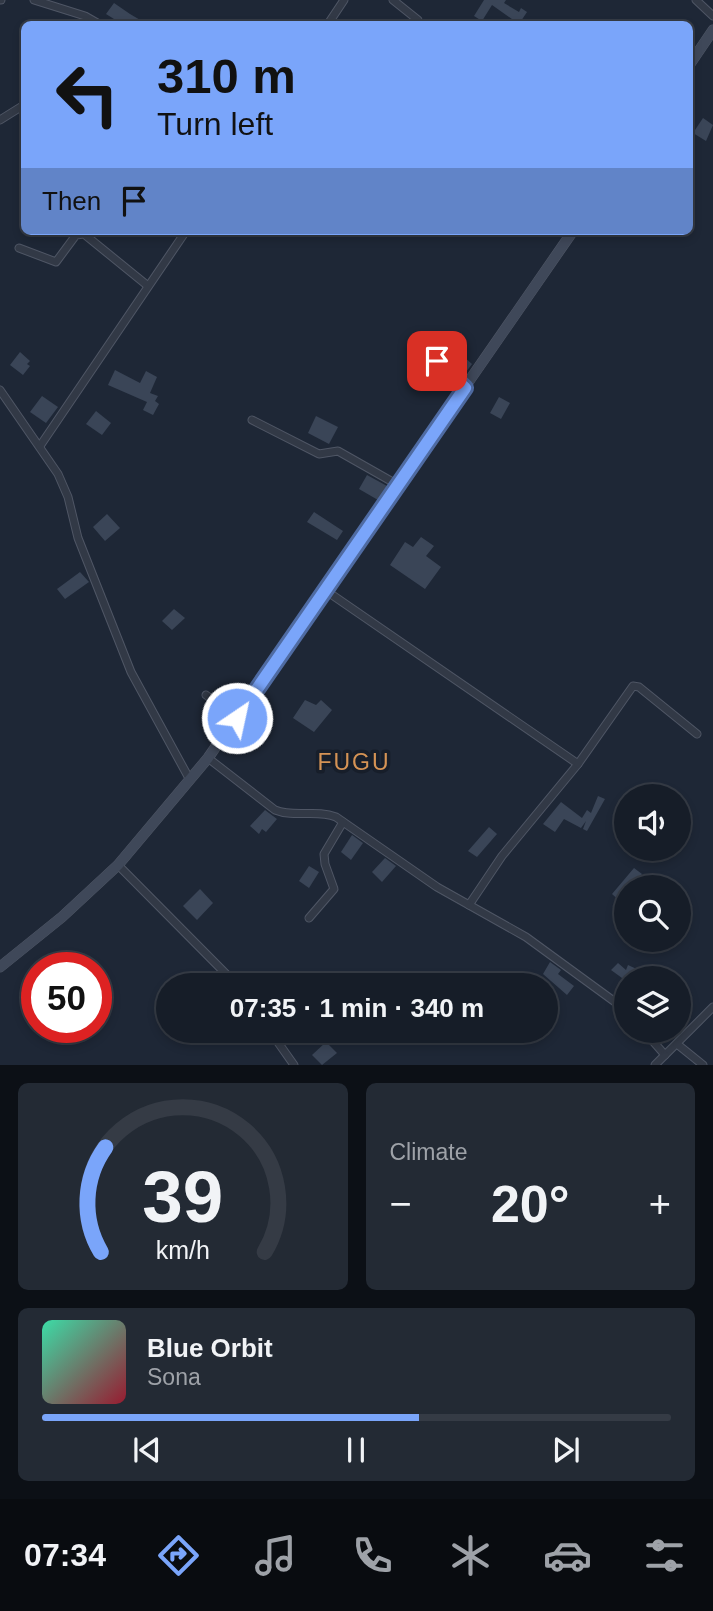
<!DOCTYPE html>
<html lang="en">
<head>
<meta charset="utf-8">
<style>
  body { margin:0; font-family:Arial,sans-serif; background:#232a34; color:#f1f3f6; height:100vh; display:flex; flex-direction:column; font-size:26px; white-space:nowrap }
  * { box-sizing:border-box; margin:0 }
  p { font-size:23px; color:#9ea2a8 }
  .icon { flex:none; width:38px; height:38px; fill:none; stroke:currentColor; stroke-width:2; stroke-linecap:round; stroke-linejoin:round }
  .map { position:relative; height:1065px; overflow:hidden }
  .side { display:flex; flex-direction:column; gap:18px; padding:18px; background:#0c1016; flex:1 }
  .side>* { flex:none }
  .guide { position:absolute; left:21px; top:21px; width:672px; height:214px; border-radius:10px; box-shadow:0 4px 10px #0003,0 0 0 2px #353b45; background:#7aa5fa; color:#111; overflow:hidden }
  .tools { position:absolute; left:614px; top:784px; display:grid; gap:14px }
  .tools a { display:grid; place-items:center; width:77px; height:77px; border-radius:50%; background:#161d28; box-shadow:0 4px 10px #0003,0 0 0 2px #353b45; font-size:35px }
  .speed { position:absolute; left:21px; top:952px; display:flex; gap:14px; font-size:35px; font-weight:700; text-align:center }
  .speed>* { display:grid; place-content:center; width:91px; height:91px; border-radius:50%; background:#161d28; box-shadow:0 4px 10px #0003,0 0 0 2px #353b45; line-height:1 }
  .speed .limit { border:10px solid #d22; background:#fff; color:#111 }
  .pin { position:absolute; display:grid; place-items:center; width:60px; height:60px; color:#fff; margin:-30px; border-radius:14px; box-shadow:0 4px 10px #0006 }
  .me { position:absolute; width:77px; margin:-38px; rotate:34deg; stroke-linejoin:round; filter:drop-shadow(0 0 5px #0008) }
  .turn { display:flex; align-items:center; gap:24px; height:147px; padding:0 21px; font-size:32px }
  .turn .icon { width:91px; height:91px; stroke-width:2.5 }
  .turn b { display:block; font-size:49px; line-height:60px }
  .then { display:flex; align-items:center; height:66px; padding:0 21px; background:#0003; gap:14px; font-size:26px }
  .big { font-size:52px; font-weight:800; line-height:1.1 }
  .side .tile { flex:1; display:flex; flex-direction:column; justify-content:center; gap:10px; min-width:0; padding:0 24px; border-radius:10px; background:#232a34 }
  .side .dial { align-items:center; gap:0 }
  .dial svg { height:182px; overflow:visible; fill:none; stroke:#353b45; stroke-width:7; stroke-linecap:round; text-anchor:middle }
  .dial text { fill:#f1f3f6; stroke:none }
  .song { display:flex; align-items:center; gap:21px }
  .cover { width:84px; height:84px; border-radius:10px; background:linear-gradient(135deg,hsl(160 70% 55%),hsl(350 70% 35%)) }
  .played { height:7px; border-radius:4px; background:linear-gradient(90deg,#7aa5fa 60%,#353b45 60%) }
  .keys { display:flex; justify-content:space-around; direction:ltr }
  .heat { display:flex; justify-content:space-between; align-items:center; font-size:38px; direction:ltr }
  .side .tiles { flex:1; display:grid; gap:18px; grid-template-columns:1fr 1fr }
  .tile:last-child { grid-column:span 2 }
  .trip { position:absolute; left:156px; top:973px; width:402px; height:70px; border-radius:35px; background:#161d28; box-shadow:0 4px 10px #0003,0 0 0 2px #353b45; font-weight:800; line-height:70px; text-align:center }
  .tabs { display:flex; height:112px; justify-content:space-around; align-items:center; background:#090c10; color:#9ea2a8 }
  .tabs .icon { width:49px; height:49px }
  .tabs .current { color:#7aa5fa }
  .tabs b { font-size:32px; color:#f1f3f6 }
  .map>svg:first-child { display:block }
  .building { fill:#3a4557 }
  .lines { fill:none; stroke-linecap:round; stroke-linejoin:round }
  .minor-casing { stroke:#4f5665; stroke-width:9 }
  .secondary-casing { stroke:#4f5665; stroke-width:11 }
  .minor { stroke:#323946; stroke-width:7 }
  .secondary { stroke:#3f4859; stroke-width:10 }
  .route-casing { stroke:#4f6ba2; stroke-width:18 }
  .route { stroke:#7aa5fa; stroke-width:12 }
  .labels { text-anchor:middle; stroke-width:7; stroke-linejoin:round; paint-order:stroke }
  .quarter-label { font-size:23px; letter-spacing:2px; fill:#d59355; stroke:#171e2a }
</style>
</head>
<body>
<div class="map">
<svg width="713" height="1065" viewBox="0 0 713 1065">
  <rect width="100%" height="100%" fill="#1e2736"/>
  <g class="building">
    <polygon points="484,0 506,0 504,3 519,12 521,8 527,12 519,24 492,5 482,21 474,16"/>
    <polygon points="114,3 130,14 147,24 122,24 106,14"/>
    <polygon points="703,118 713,125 706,141 693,133"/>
    <polygon points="446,341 472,364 466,372 454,362 456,360 440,350"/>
    <polygon points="20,352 30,361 27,364 30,366 23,375 10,365"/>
    <polygon points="115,370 140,383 146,371 157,377 150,393 158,396 155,401 159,404 153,415 143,410 147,402 108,385"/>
    <polygon points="42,396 58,407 46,423 30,412"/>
    <polygon points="499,397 510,403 501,419 490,413"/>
    <polygon points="96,411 111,423 102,435 86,424"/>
    <polygon points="316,416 338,427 329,444 308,433"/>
    <polygon points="367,475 387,486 378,500 359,489"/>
    <polygon points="314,512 343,531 337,540 307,522"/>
    <polygon points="107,514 120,528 105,541 93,527"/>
    <polygon points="421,537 434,546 426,556 441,567 425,589 390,565 405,542 413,547"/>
    <polygon points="80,572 89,582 65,599 57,589"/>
    <polygon points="174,609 185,618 172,630 162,621"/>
    <polygon points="305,700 316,705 321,700 332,710 314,732 293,718"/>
    <polygon points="598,796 605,799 587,831 583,829 586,821 581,828 564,819 555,832 543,824 561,802 582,818 587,810 591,813"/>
    <polygon points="265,810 277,819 266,832 262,829 259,834 250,826"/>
    <polygon points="489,827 497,834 477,857 468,851"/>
    <polygon points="352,835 363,843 351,860 341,852"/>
    <polygon points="385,858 396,866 382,882 372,872"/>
    <polygon points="309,866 319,872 309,888 299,881"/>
    <polygon points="634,868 642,874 638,879 648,887 626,887 626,896 621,902 612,894"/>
    <polygon points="200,889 213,903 197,920 183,906"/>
    <polygon points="550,962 561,970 558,974 574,986 567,995 543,974"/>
    <polygon points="618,963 626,970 628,965 656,978 622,978 611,970"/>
    <polygon points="326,1042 337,1053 322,1065 312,1055"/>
  </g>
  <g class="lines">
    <g class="minor-casing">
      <g id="minor">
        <polyline points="0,0 1,0"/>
        <polyline points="34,0 85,16 99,24"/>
        <polyline points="393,0 418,20"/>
        <polyline points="696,0 713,16"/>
        <polyline points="328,24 344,0"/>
        <polyline points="0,120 24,105"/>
        <polyline points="19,248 56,262 76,235 84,234 148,286"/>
        <polyline points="423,348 465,388"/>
        <polyline points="0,390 58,474 68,497 78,538 131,672 190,780"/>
        <polyline points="252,420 319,454 338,451 398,485"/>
        <polyline points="40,446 186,231"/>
        <polyline points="325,590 578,764 502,856 469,905"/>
        <polyline points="206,695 237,718"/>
        <path d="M208 758 275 810C295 818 316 809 336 817L437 887 526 937 626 1010"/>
        <polyline points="578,764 633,686 639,687 697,734"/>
        <polyline points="118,865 237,985"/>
        <polyline points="309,918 334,889 325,864 324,854 343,822"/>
        <polyline points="270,1031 294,1065"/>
        <polyline points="644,1031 665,1055 713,1007"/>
        <polyline points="677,1044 703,1065"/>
        <polyline points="655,1065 665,1055"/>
      </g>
    </g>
    <g class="secondary-casing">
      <g id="secondary">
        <polyline points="690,64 713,30"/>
        <polyline points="0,967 62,917 118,865 208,758 573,231"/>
      </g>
    </g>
    <use href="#minor" class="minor"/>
    <use href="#secondary" class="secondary"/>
  </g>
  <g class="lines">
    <g class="route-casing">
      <polyline id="route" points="237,718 465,388 437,361"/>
    </g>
    <use href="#route" class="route"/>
  </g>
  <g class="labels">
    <g class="quarter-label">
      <text x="354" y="770">FUGU</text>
    </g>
  </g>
</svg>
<div class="tools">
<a><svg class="icon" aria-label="sound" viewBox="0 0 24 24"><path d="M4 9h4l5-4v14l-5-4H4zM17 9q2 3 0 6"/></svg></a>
<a><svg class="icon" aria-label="search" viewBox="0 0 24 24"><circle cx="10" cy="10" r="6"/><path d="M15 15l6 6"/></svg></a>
<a><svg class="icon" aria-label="layers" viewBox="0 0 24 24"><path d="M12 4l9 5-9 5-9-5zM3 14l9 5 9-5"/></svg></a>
</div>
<div class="speed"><div class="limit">50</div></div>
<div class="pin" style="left:437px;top:361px;background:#d93025"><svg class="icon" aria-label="arrive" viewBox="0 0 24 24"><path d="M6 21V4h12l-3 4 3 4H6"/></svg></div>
<svg class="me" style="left:237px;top:718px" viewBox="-20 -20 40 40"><circle r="17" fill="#7aa5fa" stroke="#fff" stroke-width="3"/><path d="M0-11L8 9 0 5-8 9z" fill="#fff"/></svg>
<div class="trip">07:35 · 1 min · 340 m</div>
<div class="guide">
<div class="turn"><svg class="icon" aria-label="left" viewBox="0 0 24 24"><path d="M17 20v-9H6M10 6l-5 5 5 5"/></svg><div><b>310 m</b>Turn left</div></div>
<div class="then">Then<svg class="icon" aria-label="arrive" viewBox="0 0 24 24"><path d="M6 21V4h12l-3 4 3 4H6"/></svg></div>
</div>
</div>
<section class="side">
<div class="tiles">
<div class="tile dial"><svg viewBox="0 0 100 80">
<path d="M14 69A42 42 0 1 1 86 69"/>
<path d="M14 69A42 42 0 0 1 16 23" stroke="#7aa5fa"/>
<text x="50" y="56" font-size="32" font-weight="700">39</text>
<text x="50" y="72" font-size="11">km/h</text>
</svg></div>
<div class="tile"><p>Climate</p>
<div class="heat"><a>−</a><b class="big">20°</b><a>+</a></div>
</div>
<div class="tile">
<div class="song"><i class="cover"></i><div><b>Blue Orbit</b><p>Sona</p></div></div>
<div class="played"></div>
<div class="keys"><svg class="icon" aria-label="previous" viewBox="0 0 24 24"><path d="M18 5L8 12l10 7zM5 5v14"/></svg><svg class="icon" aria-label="pause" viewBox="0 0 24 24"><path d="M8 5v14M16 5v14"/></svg><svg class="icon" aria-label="next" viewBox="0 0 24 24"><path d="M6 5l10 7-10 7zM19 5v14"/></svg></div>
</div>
</div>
</section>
<nav class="tabs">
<b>07:34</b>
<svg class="icon current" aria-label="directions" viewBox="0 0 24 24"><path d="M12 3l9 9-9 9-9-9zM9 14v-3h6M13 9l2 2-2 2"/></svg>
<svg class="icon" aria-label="music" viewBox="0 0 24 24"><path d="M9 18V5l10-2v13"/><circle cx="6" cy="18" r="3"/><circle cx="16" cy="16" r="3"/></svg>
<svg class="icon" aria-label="phone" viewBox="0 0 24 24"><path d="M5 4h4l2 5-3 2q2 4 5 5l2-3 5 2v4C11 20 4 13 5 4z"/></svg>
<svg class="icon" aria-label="climate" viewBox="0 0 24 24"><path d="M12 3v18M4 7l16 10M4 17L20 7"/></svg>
<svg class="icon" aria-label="car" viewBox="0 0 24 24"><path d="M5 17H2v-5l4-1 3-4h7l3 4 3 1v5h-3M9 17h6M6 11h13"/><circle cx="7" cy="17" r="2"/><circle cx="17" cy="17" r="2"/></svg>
<svg class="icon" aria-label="filters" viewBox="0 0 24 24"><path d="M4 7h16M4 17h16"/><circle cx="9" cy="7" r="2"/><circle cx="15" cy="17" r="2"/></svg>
</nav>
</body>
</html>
